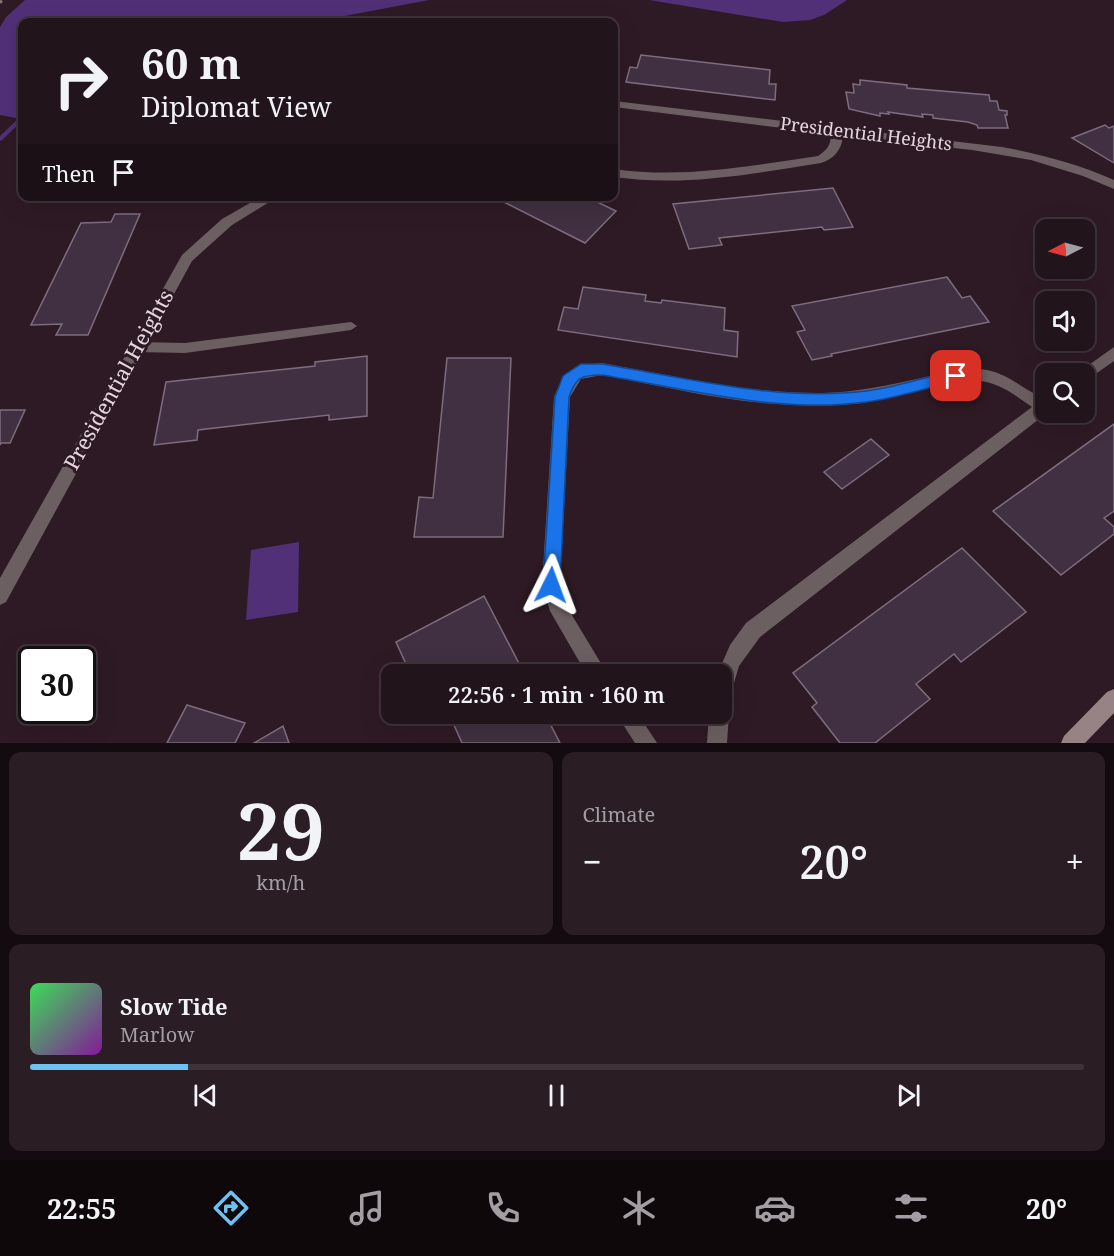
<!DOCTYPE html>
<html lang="en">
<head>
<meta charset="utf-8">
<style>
  body { margin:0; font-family:"Noto Serif",serif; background:#2a1d24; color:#f1f3f6; height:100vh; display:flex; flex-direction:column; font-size:22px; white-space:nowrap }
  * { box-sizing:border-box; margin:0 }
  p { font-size:20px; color:#a29ea3 }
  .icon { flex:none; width:33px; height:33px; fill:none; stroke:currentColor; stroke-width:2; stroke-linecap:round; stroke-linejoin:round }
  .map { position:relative; height:743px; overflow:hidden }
  .side { display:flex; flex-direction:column; gap:9px; padding:9px; background:#130b0f; flex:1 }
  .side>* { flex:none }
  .banner { position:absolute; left:18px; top:18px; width:600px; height:183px; border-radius:12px; box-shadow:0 6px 24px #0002,0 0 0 2px #3f333a; background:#22141b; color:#f1f3f6; overflow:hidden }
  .needle { width:39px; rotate:264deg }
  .tools { position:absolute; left:1035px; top:219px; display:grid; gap:12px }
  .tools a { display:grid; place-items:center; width:60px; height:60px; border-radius:12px; background:#22141b; box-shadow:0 6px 24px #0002,0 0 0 2px #3f333a; font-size:30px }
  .speed { position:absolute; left:18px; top:646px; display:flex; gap:12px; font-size:30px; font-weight:700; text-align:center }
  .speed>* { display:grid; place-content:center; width:78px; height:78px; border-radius:50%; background:#22141b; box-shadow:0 6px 24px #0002,0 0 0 2px #3f333a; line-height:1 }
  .speed .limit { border:3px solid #111; border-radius:9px; background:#fff; color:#111 }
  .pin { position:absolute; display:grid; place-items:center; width:51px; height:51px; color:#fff; margin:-26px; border-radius:12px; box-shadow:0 3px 9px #0006 }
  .me { position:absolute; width:66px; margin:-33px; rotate:3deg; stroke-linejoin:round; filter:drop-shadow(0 0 4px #0008) }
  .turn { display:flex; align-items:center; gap:21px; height:126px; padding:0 24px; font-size:27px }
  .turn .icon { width:78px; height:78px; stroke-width:2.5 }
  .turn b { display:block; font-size:42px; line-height:51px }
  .then { display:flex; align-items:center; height:57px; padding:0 24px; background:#0003; gap:12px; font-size:22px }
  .big { font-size:45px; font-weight:600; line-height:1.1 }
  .side .widget { flex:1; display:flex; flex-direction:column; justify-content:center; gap:9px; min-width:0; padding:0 21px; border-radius:12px; background:#2a1d24 }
  .side .dial { align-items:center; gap:0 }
  .dial b { font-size:78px; line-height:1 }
  .song { display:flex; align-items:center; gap:18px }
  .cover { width:72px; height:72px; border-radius:9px; background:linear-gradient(135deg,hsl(130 70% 55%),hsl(290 70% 35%)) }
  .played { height:6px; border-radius:3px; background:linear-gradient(90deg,#6dc2f3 15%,#3f333a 15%) }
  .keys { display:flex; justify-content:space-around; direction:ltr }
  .heat { display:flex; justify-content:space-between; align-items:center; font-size:33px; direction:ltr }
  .side .tiles { flex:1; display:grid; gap:9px; grid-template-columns:1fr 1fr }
  .widget:last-child { grid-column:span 2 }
  .trip { position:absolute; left:381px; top:664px; width:351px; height:60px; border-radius:12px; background:#22141b; box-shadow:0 6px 24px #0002,0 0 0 2px #3f333a; font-weight:600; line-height:60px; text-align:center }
  .dock { display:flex; height:96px; justify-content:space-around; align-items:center; background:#0e080b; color:#a29ea3 }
  .dock .icon { width:42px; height:42px }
  .dock .selected { color:#6dc2f3 }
  .dock b { font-size:27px; color:#f1f3f6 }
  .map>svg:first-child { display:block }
  .water { fill:#513078 }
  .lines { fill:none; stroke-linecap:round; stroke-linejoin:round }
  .stream { fill:#513078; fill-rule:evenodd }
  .building { fill:#403041; stroke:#7e6c7f; stroke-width:1.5 }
  .path { stroke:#86757d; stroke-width:3; stroke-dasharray:3 2; stroke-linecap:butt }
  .service { fill:#6c5f61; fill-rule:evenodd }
  .minor { fill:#6c5f61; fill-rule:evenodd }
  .secondary { fill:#978285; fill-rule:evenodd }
  .route { fill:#1a73e8; stroke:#114b97; stroke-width:1.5 }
  .labels { text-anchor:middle; stroke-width:6; stroke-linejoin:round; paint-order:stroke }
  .far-street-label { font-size:18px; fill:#e5d6dd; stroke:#2e1a24 }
  .street-label { font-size:21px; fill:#e5d6dd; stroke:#2e1a24 }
</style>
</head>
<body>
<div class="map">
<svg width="1114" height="743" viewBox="0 0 1114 743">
  <rect width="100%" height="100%" fill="#2e1a24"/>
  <g class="water">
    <polygon points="25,0 429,0 313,22 22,22 22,119 0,115 0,27 6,17"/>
    <polygon points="649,0 847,0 824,15 810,20 783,22"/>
    <polygon points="299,542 298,612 246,620 251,550"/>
  </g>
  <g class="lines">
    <polygon class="stream" points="19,118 22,118 22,121 2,140 0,141 0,136"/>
  </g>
  <g class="building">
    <polygon points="641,55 770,70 769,84 776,84 775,100 626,82 630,67 637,68"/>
    <polygon points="860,80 907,85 907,88 989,95 990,101 997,101 999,110 1007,111 1007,115 1005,115 1008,128 978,128 977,125 968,122 933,118 933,115 922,114 923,117 888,112 889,114 880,113 880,116 849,109 846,92 854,93 853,84 860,85"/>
    <polygon points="1105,125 1109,128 1114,126 1114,163 1072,138"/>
    <polygon points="833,188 853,227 824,230 822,227 719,238 722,245 689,249 673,204"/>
    <polygon points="492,196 585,196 616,211 585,243"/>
    <polygon points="115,214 140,214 88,335 56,335 62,324 31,325 81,223 111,222"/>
    <polygon points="947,277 962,298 970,296 989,322 831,354 832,356 812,360 797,332 805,330 792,306"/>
    <polygon points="583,287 646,295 645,301 661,303 662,300 725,308 724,330 738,332 737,357 558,330 564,307 578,309"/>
    <polygon points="367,356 367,416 329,420 329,415 198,430 197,440 154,445 166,382 315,366 315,362"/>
    <polygon points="447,358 511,358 503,537 414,537 419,497 433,498"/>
    <polygon points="0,410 25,410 10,443 1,443 0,445"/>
    <polygon points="1114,424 1114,511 1104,518 1114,527 1114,534 1061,575 993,511"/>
    <polygon points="871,439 889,455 842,489 824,472"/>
    <polygon points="962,548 1026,612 961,662 954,654 916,684 930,699 875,743 840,743 812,707 817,703 793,673"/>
    <polygon points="484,596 525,675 411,675 396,642"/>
    <polygon points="187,705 245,723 235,743 167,743"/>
    <polygon points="449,714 545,714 560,743 462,743"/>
    <polygon points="283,726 289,743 254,743"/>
  </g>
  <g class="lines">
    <polyline class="path" points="0,3 2,0"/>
    <polygon class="service" points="351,322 357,326 351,330 185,353 137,352 131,347 137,342 185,343"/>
    <g class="minor">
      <path d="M614 101 1002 147C1041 154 1078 164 1114 180V189L1083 176 1031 160 972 150 843 136C842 149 834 159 821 163 751 174 684 187 614 177V169C683 179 749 166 818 156 827 150 831 145 831 134L614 107Z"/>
      <polygon points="262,196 279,196 232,225 192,261 6,602 0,605 0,578 182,255 222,219"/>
      <polygon points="1114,347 1114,361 1084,382 1084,374 1078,374 1079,372"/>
      <path d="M602 363C675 376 749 394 823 393 855 392 886 386 917 379 937 374 959 367 980 369 1009 372 1022 390 1046 399V412H1048L760 637 739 666 729 700 722 703V675H717L730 645 746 623 1032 407C1016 396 1000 383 980 381 943 378 904 396 868 402 839 407 807 406 777 404 721 401 658 385 602 375L581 379 570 397 560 584 564 602 608 675H587L550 611 542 584 554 397C565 371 573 365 602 363Z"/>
      <polygon points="722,705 726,707 729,714 727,743 707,743 709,714 722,714"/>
      <polygon points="616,714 638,714 657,743 635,743"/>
    </g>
    <polygon class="secondary" points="1114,689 1114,713 1085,743 1061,743 1064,736 1107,692"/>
  </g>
  <path class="route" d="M581 364H602C688 378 778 402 866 391 896 387 926 377 956 370L963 376 956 381C926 388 896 398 866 402 778 414 688 389 602 375 581 375 576 377 569 397L560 585 557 590 551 592 546 590 543 585 555 397 563 376Z"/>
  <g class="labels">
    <g class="far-street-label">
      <text transform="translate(866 134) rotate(7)" y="6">Presidential Heights</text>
    </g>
    <g class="street-label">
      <text transform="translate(119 380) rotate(-61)" y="7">Presidential Heights</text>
    </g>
  </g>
</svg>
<div class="tools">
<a><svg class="needle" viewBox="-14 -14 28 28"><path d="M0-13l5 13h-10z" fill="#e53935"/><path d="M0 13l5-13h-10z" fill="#a29ea3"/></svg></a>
<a><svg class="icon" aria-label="sound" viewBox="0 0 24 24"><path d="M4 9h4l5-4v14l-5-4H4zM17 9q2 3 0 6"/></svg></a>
<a><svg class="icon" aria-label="search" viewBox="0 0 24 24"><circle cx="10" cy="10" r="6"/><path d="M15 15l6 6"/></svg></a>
</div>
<div class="speed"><div class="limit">30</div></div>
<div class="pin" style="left:956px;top:376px;background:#d93025"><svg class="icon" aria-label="arrive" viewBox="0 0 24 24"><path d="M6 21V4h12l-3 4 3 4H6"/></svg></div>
<svg class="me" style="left:551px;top:585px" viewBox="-20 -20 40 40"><path d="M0-17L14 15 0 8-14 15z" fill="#1a73e8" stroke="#fff" stroke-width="4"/></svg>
<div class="trip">22:56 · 1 min · 160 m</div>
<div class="banner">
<div class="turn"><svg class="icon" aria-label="right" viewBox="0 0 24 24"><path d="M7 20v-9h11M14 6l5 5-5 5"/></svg><div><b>60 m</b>Diplomat View</div></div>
<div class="then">Then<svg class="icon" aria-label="arrive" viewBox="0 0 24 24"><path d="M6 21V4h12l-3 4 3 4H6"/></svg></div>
</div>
</div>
<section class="side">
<div class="tiles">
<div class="widget dial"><b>29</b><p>km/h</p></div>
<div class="widget"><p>Climate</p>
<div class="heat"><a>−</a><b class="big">20°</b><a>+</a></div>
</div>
<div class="widget">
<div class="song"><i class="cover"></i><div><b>Slow Tide</b><p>Marlow</p></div></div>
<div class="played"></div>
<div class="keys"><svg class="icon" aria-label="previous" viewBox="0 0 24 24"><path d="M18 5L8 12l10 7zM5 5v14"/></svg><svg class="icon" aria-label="pause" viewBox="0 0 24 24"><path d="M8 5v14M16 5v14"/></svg><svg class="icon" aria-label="next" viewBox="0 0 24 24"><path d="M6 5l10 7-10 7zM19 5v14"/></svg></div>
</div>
</div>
</section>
<nav class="dock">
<b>22:55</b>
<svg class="icon selected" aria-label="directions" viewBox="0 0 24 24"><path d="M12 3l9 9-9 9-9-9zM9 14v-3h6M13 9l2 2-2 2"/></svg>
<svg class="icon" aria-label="music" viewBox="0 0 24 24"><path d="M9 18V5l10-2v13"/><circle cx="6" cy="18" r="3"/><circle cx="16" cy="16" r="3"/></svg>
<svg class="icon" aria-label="phone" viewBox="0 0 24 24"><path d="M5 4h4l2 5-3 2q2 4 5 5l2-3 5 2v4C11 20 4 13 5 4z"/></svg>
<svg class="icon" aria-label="climate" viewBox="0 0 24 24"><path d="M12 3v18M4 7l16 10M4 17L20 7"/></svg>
<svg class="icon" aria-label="car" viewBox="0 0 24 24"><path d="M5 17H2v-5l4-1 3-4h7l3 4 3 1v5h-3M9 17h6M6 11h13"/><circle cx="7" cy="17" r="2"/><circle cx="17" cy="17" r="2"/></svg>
<svg class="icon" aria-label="filters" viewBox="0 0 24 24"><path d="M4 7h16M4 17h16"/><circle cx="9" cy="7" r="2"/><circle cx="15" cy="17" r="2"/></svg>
<b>20°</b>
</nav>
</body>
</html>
